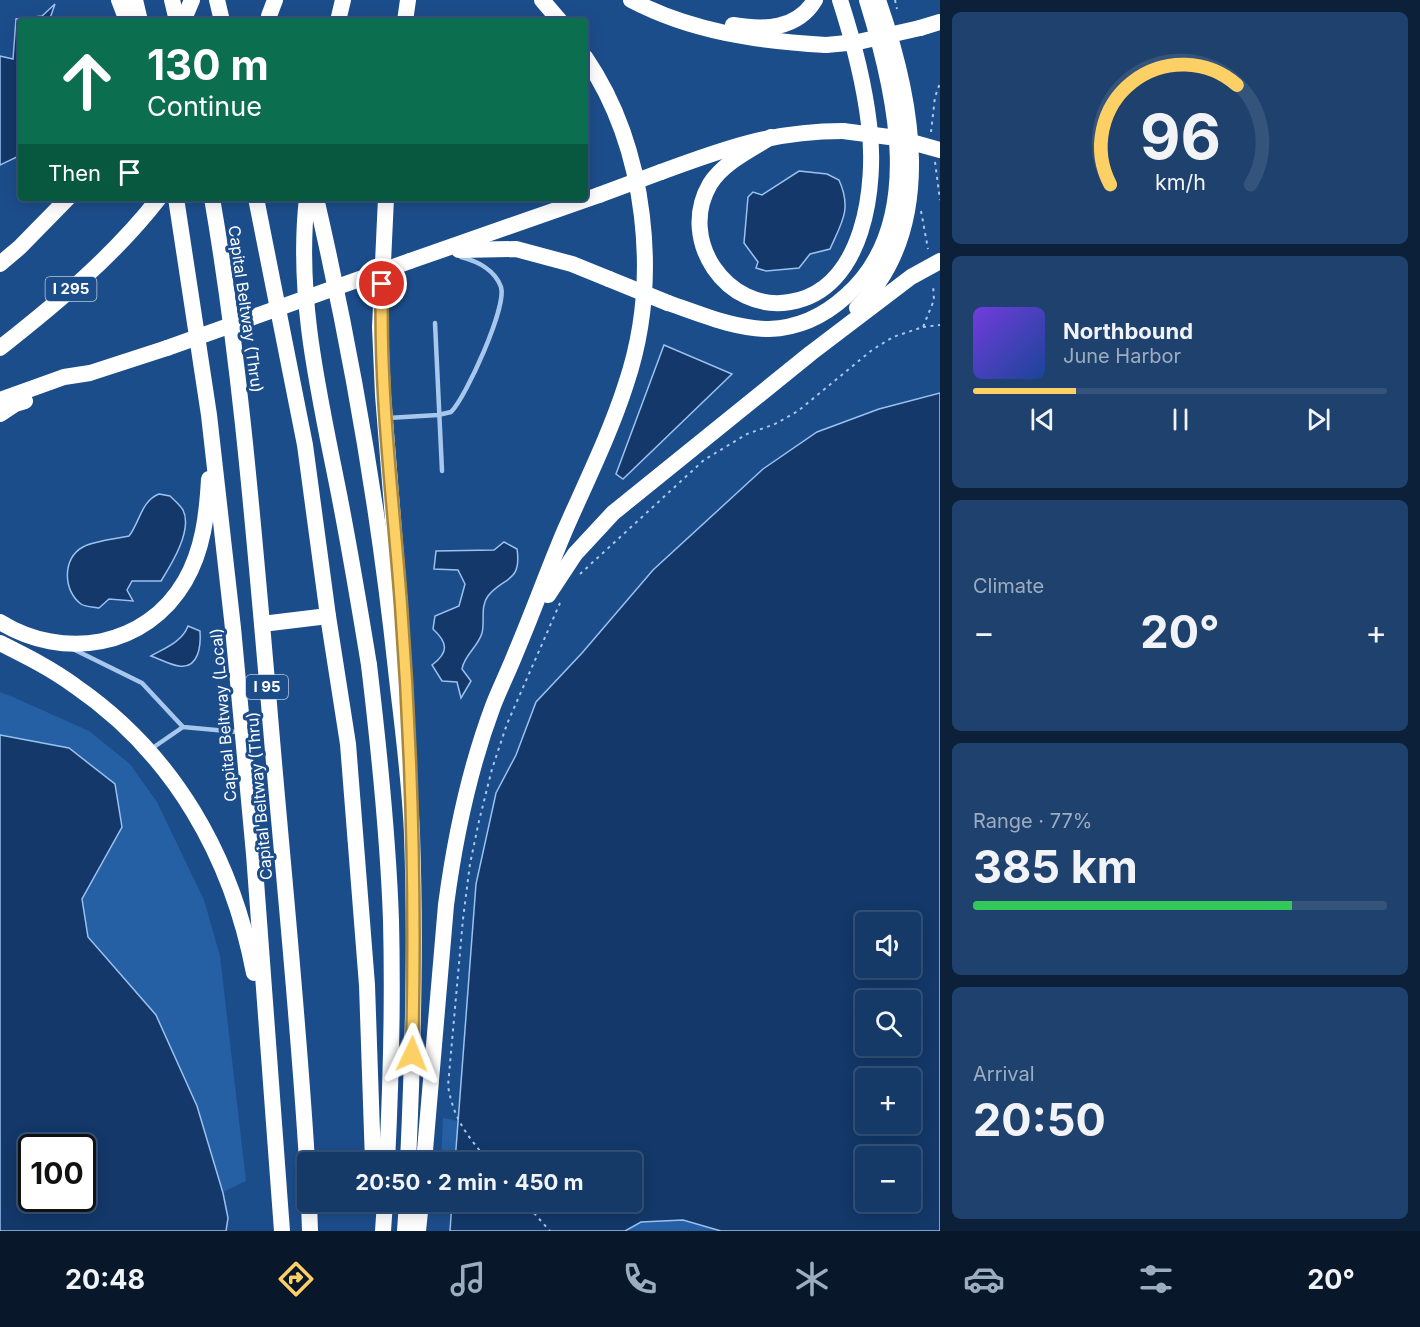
<!DOCTYPE html>
<html lang="en">
<head>
<meta charset="utf-8">
<style>
  body { margin:0; font-family:Inter,sans-serif; background:#1e416e; color:#f1f3f6; height:100vh; display:flex; flex-direction:column; font-size:22px; white-space:nowrap }
  * { box-sizing:border-box; margin:0 }
  p { font-size:20px; color:#9dadc0 }
  .icon { flex:none; width:33px; height:33px; fill:none; stroke:currentColor; stroke-width:2; stroke-linecap:round; stroke-linejoin:round }
  .map { position:relative; flex:1; overflow:hidden }
  .panel { display:flex; flex-direction:column; gap:12px; padding:12px; background:#0c2039; width:480px }
  .panel>* { flex:none }
  .guide { position:absolute; left:18px; top:18px; width:570px; height:183px; border-radius:6px; box-shadow:0 3px 15px #0003,0 0 0 2px #34547c; background:#0b6e4f; color:#fff; overflow:hidden }
  .tools { position:absolute; left:855px; top:912px; display:grid; gap:12px }
  .tools a { display:grid; place-items:center; width:66px; height:66px; border-radius:6px; background:#153a68; box-shadow:0 3px 15px #0003,0 0 0 2px #34547c; font-size:30px }
  .speed { position:absolute; left:18px; top:1134px; display:flex; gap:12px; font-size:30px; font-weight:700; text-align:center }
  .speed>* { display:grid; place-content:center; width:78px; height:78px; border-radius:50%; background:#153a68; box-shadow:0 3px 15px #0003,0 0 0 2px #34547c; line-height:1 }
  .speed .limit { border:3px solid #111; border-radius:9px; background:#fff; color:#111 }
  .pin { position:absolute; display:grid; place-items:center; width:51px; height:51px; color:#fff; margin:-26px; border:3px solid #fff; border-radius:50%; box-shadow:0 2px 6px #0007 }
  .me { position:absolute; width:66px; margin:-33px; rotate:2deg; stroke-linejoin:round; filter:drop-shadow(0 0 4px #0008) }
  .turn { display:flex; align-items:center; gap:21px; height:126px; padding:0 30px; font-size:27px }
  .turn .icon { width:78px; height:78px; stroke-width:2.5 }
  .turn b { display:block; font-size:42px; line-height:51px }
  .then { display:flex; align-items:center; height:57px; padding:0 30px; background:#0003; gap:12px; font-size:22px }
  .big { font-size:45px; font-weight:700; line-height:1.1 }
  .panel .widget { flex:1; display:flex; flex-direction:column; justify-content:center; gap:9px; min-width:0; padding:0 21px; border-radius:9px; background:#1e416e }
  .panel .dial { align-items:center; gap:0 }
  .dial svg { height:156px; overflow:visible; fill:none; stroke:#34547c; stroke-width:7; stroke-linecap:round; text-anchor:middle }
  .dial text { fill:#f1f3f6; stroke:none }
  .song { display:flex; align-items:center; gap:18px }
  .cover { width:72px; height:72px; border-radius:9px; background:linear-gradient(135deg,hsl(260 70% 55%),hsl(220 70% 35%)) }
  .played { height:6px; border-radius:3px; background:linear-gradient(90deg,#fdd065 25%,#34547c 25%) }
  .keys { display:flex; justify-content:space-around; direction:ltr }
  .heat { display:flex; justify-content:space-between; align-items:center; font-size:33px; direction:ltr }
  .charge { height:9px; border-radius:4px; background:linear-gradient(90deg,#34c759 77%,#34547c 0) }
  .trip { position:absolute; left:297px; top:1152px; width:345px; height:60px; border-radius:6px; background:#153a68; box-shadow:0 3px 15px #0003,0 0 0 2px #34547c; font-weight:700; line-height:60px; text-align:center }
  .tabs { display:flex; height:96px; justify-content:space-around; align-items:center; background:#08172a; color:#9dadc0 }
  .tabs .icon { width:42px; height:42px }
  .tabs .selected { color:#fdd065 }
  .tabs b { font-size:27px; color:#f1f3f6 }
  main { display:flex; flex:1; min-height:0 }
  .map>svg:first-child { display:block }
  .green { fill:#255fa4 }
  .water { fill:#133869; stroke:#9ac2ef; stroke-width:1.5; fill-rule:evenodd }
  .lines { fill:none; stroke-linecap:round; stroke-linejoin:round }
  .path { stroke:#a7c7ed; stroke-width:2; stroke-dasharray:3 4.5; stroke-linecap:butt }
  .lane { stroke:#a7c7ed; stroke-width:4.5 }
  .highway { stroke:#fff; stroke-width:16 }
  .highway-bridge { stroke:#fff; stroke-width:16 }
  .route-casing { stroke:#a48742; stroke-width:15 }
  .route { stroke:#fdd065; stroke-width:10 }
  .labels { text-anchor:middle; stroke-width:6; stroke-linejoin:round; paint-order:stroke }
  .shield { fill:#1c4d8b; stroke:#bbcadc; stroke-width:1.5 }
  .shield-label { font-size:15px; font-weight:bold; fill:#fff }
  .street-label { font-size:16px; fill:#fff; stroke:#1c4d8b }
</style>
</head>
<body>
<main>
<div class="map">
<svg width="940" height="1231" viewBox="0 0 940 1231">
  <rect width="100%" height="100%" fill="#1c4d8b"/>
  <g class="green">
    <polygon points="0,692 13,697 89,731 130,764 157,802 204,900 220,956 246,1181 223,1192 197,1106 156,1015 88,937 82,899 122,827 69,748 0,735"/>
    <polygon points="443,1118 468,1123 502,1162 441,1162"/>
    <polygon points="683,1220 721,1231 625,1231 641,1222"/>
  </g>
  <g class="water">
    <polygon points="55,4 49,21 21,21 21,155 0,165 0,56 13,59 16,19 42,16"/>
    <path d="M799 171 827 174 839 180C852 209 842 222 830 249L810 254 799 268 766 271 756 268 758 262 744 243 748 197 753 192 762 195Z"/>
    <polygon points="664,345 732,374 623,479 616,474"/>
    <path d="M940 393V1231H721L683 1220 641 1222 625 1231H450L452 1202H632V1162H455L476 884 496 793 516 755 536 702 582 653 653 570 763 469 817 432 879 409ZM910 922V968H866V922ZM910 1000V1046H866V1000ZM910 1078V1124H866V1078ZM910 1156V1202H866V1156Z"/>
    <path d="M159 494 170 496C174 500 180 505 183 510 193 530 171 565 161 581H132L127 590 133 601 109 599 99 608C94 607 85 607 81 604 63 591 62 558 83 547 94 541 116 539 129 536 140 522 141 501 159 494Z"/>
    <path d="M504 542 517 549C522 583 503 577 488 596 480 606 485 622 482 633 478 647 464 655 462 669L471 681 461 698 457 682 442 681 432 665C449 652 448 643 433 629L435 616 459 606 465 584 458 570 434 569 436 551 494 550Z"/>
    <path d="M188 626 200 631C201 645 199 669 179 666 170 665 160 659 151 656 165 648 182 642 188 626Z"/>
    <path d="M0 735 69 748 115 784 122 827 82 899 88 937 156 1015 197 1106 223 1193 228 1218 226 1231H0ZM32 1148H82V1198H32Z"/>
  </g>
  <g class="lines">
    <g class="path">
      <polyline points="895,0 897,9"/>
      <polyline points="931,132 935,97 940,83"/>
      <polyline points="935,162 940,200"/>
      <polyline points="921,211 928,249"/>
      <polyline points="923,327 940,325"/>
      <polyline points="580,574 704,460 747,434 775,424 798,411 872,350 893,337 923,327 934,300 933,284"/>
      <path d="M489 1162C468 1136 454 1121 448 1086L463 919 470 864 479 821 492 769 507 724 560 603"/>
      <polyline points="524,1202 550,1231"/>
    </g>
    <g class="lane">
      <polyline points="435,323 442,471"/>
      <path d="M388 418 438 415 451 412C466 397 507 307 501 287 495 270 477 261 461 257"/>
      <polyline points="73,649 142,683 183,727 238,732"/>
      <polyline points="151,749 183,727"/>
    </g>
    <g class="highway">
      <polyline points="119,0 127,21"/>
      <polyline points="135,0 140,21"/>
      <polyline points="172,0 177,21"/>
      <polyline points="217,0 222,21"/>
      <polyline points="542,0 560,21"/>
      <path d="M631 0C692 32 757 41 826 45"/>
      <polyline points="183,21 192,0"/>
      <polyline points="338,21 343,0"/>
      <polyline points="405,21 408,0"/>
      <path d="M733 25C764 30 797 30 815 0"/>
      <polyline points="920,28 940,22"/>
      <path d="M771 137C750 150 723 163 710 184 677 240 727 313 790 302 865 290 877 184 869 124 864 82 853 40 840 0"/>
      <path d="M661 172C726 148 773 131 843 131"/>
      <polyline points="176,198 209,415 233,628 254,854 282,1231"/>
      <path d="M212 198C241 366 254 535 269 704 282 862 299 1019 308 1178"/>
      <polyline points="256,198 305,445 328,616 348,744 367,985 373,1162"/>
      <path d="M316 198C352 354 379 511 396 670 402 724 410 780 412 835 416 944 413 1054 408 1162"/>
      <polyline points="386,198 380,327 383,395 401,619"/>
      <polyline points="459,250 516,249 572,264 609,279"/>
      <polyline points="410,261 599,195"/>
      <polyline points="0,264 20,247 68,198"/>
      <path d="M668 303C701 314 734 329 769 329 799 328 824 316 846 296 928 224 895 90 867 0"/>
      <path d="M857 308C939 227 912 97 878 0"/>
      <path d="M0 348C57 303 114 256 159 198"/>
      <polyline points="0,400 64,377 90,373 167,348"/>
      <polyline points="0,414 15,404 25,401"/>
      <polyline points="548,595 575,554 613,513 811,353 911,277 940,261"/>
      <path d="M0 622C63 661 146 648 185 581 203 550 207 515 209 479"/>
      <polyline points="262,624 328,616"/>
      <path d="M0 643C26 656 52 669 75 686 174 754 232 857 254 973"/>
      <path d="M369 665C379 749 388 834 391 920 393 1001 391 1082 387 1162"/>
      <path d="M424 1162 446 905C455 837 469 770 493 706 500 688 509 670 516 652 533 612 548 570 565 530 586 482 610 434 626 384 661 280 647 148 585 57"/>
      <polyline points="309,1202 310,1231"/>
      <polyline points="383,1231 385,1202"/>
      <polyline points="405,1231 407,1202"/>
      <polyline points="418,1231 421,1202"/>
    </g>
    <g class="highway-bridge">
      <polyline points="269,16 275,0"/>
      <polyline points="826,45 858,42 920,28"/>
      <polyline points="843,131 897,138 940,150"/>
      <polyline points="599,195 661,172"/>
      <path d="M307 198C296 295 318 389 337 484 349 544 359 604 369 665"/>
      <polyline points="609,279 668,303"/>
      <polyline points="167,348 410,261"/>
    </g>
  </g>
  <g class="lines">
    <g class="route-casing">
      <path id="route" d="M382 284C379 392 393 498 401 605 412 754 416 904 412 1054"/>
    </g>
    <use href="#route" class="route"/>
  </g>
  <g class="labels">
    <g class="shield">
      <rect x="45.5" y="277" width="51" height="24" rx="4.5"/>
      <rect x="246" y="675" width="42" height="24" rx="4.5"/>
    </g>
    <g class="shield-label">
      <text x="71" y="294">I 295</text>
      <text x="267" y="692">I 95</text>
    </g>
    <g class="street-label">
      <text transform="translate(246 309) rotate(82)" y="6">Capital Beltway (Thru)</text>
      <text transform="translate(223 715) rotate(-95)" y="6">Capital Beltway (Local)</text>
      <text transform="translate(259 796) rotate(-95)" y="6">Capital Beltway (Thru)</text>
    </g>
  </g>
</svg>
<div class="tools">
<a><svg class="icon" aria-label="sound" viewBox="0 0 24 24"><path d="M4 9h4l5-4v14l-5-4H4zM17 9q2 3 0 6"/></svg></a>
<a><svg class="icon" aria-label="search" viewBox="0 0 24 24"><circle cx="10" cy="10" r="6"/><path d="M15 15l6 6"/></svg></a>
<a>+</a>
<a>−</a>
</div>
<div class="speed"><div class="limit">100</div></div>
<div class="pin" style="left:382px;top:284px;background:#d93025"><svg class="icon" aria-label="arrive" viewBox="0 0 24 24"><path d="M6 21V4h12l-3 4 3 4H6"/></svg></div>
<svg class="me" style="left:412px;top:1054px" viewBox="-20 -20 40 40"><path d="M0-17L14 15 0 8-14 15z" fill="#fdd065" stroke="#fff" stroke-width="4"/></svg>
<div class="trip">20:50 · 2 min · 450 m</div>
<div class="guide">
<div class="turn"><svg class="icon" aria-label="ahead" viewBox="0 0 24 24"><path d="M12 20V5M6 11l6-6 6 6"/></svg><div><b>130 m</b>Continue</div></div>
<div class="then">Then<svg class="icon" aria-label="arrive" viewBox="0 0 24 24"><path d="M6 21V4h12l-3 4 3 4H6"/></svg></div>
</div>
</div>
<section class="panel">
<div class="widget dial"><svg viewBox="0 0 100 80">
<path d="M14 69A42 42 0 1 1 86 69"/>
<path d="M14 69A42 42 0 0 1 79 18" stroke="#fdd065"/>
<text x="50" y="56" font-size="32" font-weight="700">96</text>
<text x="50" y="72" font-size="11">km/h</text>
</svg></div>
<div class="widget">
<div class="song"><i class="cover"></i><div><b>Northbound</b><p>June Harbor</p></div></div>
<div class="played"></div>
<div class="keys"><svg class="icon" aria-label="previous" viewBox="0 0 24 24"><path d="M18 5L8 12l10 7zM5 5v14"/></svg><svg class="icon" aria-label="pause" viewBox="0 0 24 24"><path d="M8 5v14M16 5v14"/></svg><svg class="icon" aria-label="next" viewBox="0 0 24 24"><path d="M6 5l10 7-10 7zM19 5v14"/></svg></div>
</div>
<div class="widget"><p>Climate</p>
<div class="heat"><a>−</a><b class="big">20°</b><a>+</a></div>
</div>
<div class="widget"><p>Range · 77%</p><b class="big">385 km</b><div class="charge"></div></div>
<div class="widget"><p>Arrival</p><b class="big">20:50</b></div>
</section>
</main>
<nav class="tabs">
<b>20:48</b>
<svg class="icon selected" aria-label="directions" viewBox="0 0 24 24"><path d="M12 3l9 9-9 9-9-9zM9 14v-3h6M13 9l2 2-2 2"/></svg>
<svg class="icon" aria-label="music" viewBox="0 0 24 24"><path d="M9 18V5l10-2v13"/><circle cx="6" cy="18" r="3"/><circle cx="16" cy="16" r="3"/></svg>
<svg class="icon" aria-label="phone" viewBox="0 0 24 24"><path d="M5 4h4l2 5-3 2q2 4 5 5l2-3 5 2v4C11 20 4 13 5 4z"/></svg>
<svg class="icon" aria-label="climate" viewBox="0 0 24 24"><path d="M12 3v18M4 7l16 10M4 17L20 7"/></svg>
<svg class="icon" aria-label="car" viewBox="0 0 24 24"><path d="M5 17H2v-5l4-1 3-4h7l3 4 3 1v5h-3M9 17h6M6 11h13"/><circle cx="7" cy="17" r="2"/><circle cx="17" cy="17" r="2"/></svg>
<svg class="icon" aria-label="filters" viewBox="0 0 24 24"><path d="M4 7h16M4 17h16"/><circle cx="9" cy="7" r="2"/><circle cx="15" cy="17" r="2"/></svg>
<b>20°</b>
</nav>
</body>
</html>
